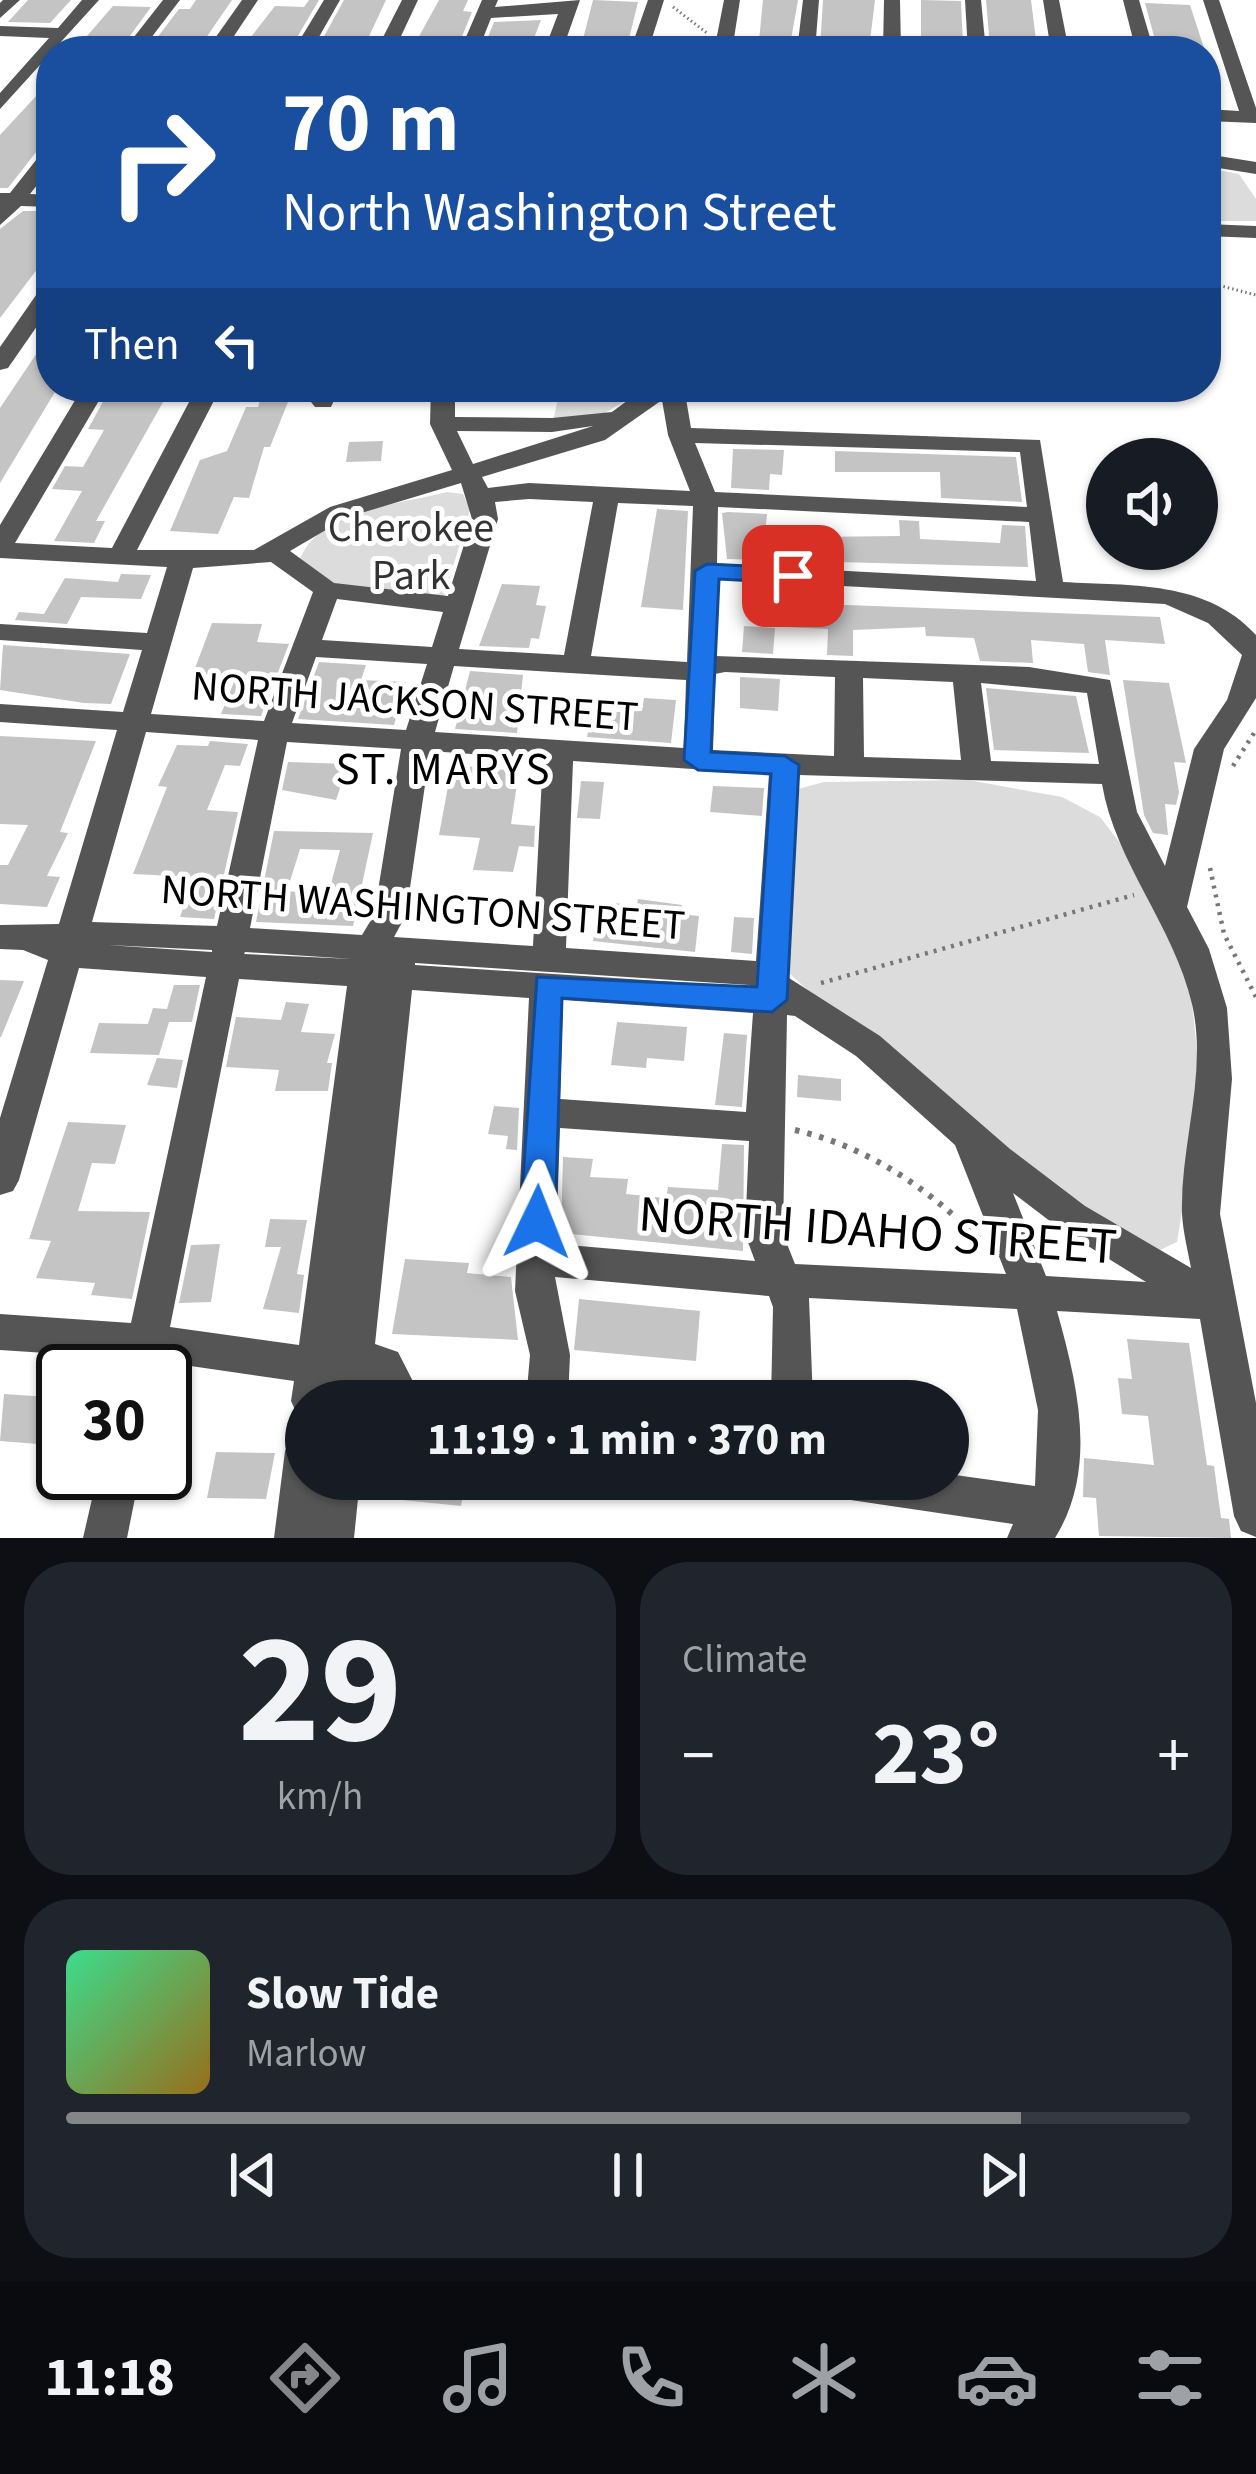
<!DOCTYPE html>
<html lang="en">
<head>
<meta charset="utf-8">
<style>
  body { margin:0; font-family:"Source Sans 3",sans-serif; background:#20242c; color:#f1f3f6; height:100vh; display:flex; flex-direction:column; font-size:45px; white-space:nowrap }
  * { box-sizing:border-box; margin:0 }
  p { font-size:39px; color:#9ea1a6 }
  .icon { flex:none; width:66px; height:66px; fill:none; stroke:currentColor; stroke-width:2; stroke-linecap:round; stroke-linejoin:round }
  .map { position:relative; height:1538px; overflow:hidden }
  .sheet { display:flex; flex-direction:column; gap:24px; padding:24px; background:#0d0f14; flex:1 }
  .sheet>* { flex:none }
  .top-card { position:absolute; left:36px; top:36px; width:1185px; height:366px; border-radius:48px; box-shadow:0 3px 9px #0004; background:#1a4fa0; color:#fff; overflow:hidden }
  .buttons { position:absolute; left:1086px; top:438px; display:grid; gap:24px }
  .buttons a { display:grid; place-items:center; width:132px; height:132px; border-radius:50%; background:#171b24; box-shadow:0 3px 9px #0004; font-size:60px }
  .speed { position:absolute; left:36px; top:1344px; display:flex; gap:24px; font-size:60px; font-weight:700; text-align:center }
  .speed>* { display:grid; place-content:center; width:156px; height:156px; border-radius:50%; background:#171b24; box-shadow:0 3px 9px #0004; line-height:1 }
  .speed .limit { border:6px solid #111; border-radius:18px; background:#fff; color:#111 }
  .pin { position:absolute; display:grid; place-items:center; width:102px; height:102px; color:#fff; margin:-51px; border-radius:24px; box-shadow:0 6px 18px #0006 }
  .me { position:absolute; width:132px; margin:-66px; rotate:2deg; stroke-linejoin:round; filter:drop-shadow(0 0 9px #0008) }
  .turn { display:flex; align-items:center; gap:42px; height:252px; padding:0 48px; font-size:54px }
  .turn .icon { width:156px; height:156px; stroke-width:2.5 }
  .turn b { display:block; font-size:84px; line-height:102px }
  .then { display:flex; align-items:center; height:114px; padding:0 48px; background:#0003; gap:24px; font-size:45px }
  .big { font-size:90px; font-weight:700; line-height:1.1 }
  .sheet .card { flex:1; display:flex; flex-direction:column; justify-content:center; gap:18px; min-width:0; padding:0 42px; border-radius:48px; background:#20242c }
  .sheet .dial { align-items:center; gap:0 }
  .dial b { font-size:156px; line-height:1 }
  .song { display:flex; align-items:center; gap:36px }
  .cover { width:144px; height:144px; border-radius:18px; background:linear-gradient(135deg,hsl(150 70% 55%),hsl(40 70% 35%)) }
  .played { height:12px; border-radius:6px; background:linear-gradient(90deg,#858687 85%,#363941 85%) }
  .keys { display:flex; justify-content:space-around; direction:ltr }
  .heat { display:flex; justify-content:space-between; align-items:center; font-size:66px; direction:ltr }
  .sheet .tiles { flex:1; display:grid; gap:24px; grid-template-columns:1fr 1fr }
  .card:last-child { grid-column:span 2 }
  .trip { position:absolute; left:285px; top:1380px; width:684px; height:120px; border-radius:60px; background:#171b24; box-shadow:0 3px 9px #0004; font-weight:700; line-height:120px; text-align:center }
  .tabs { display:flex; height:192px; justify-content:space-around; align-items:center; background:#090b0e; color:#9ea1a6 }
  .tabs .icon { width:84px; height:84px }
  .tabs .active { color:#858687 }
  .tabs b { font-size:54px; color:#f1f3f6 }
  .map>svg:first-child { display:block }
  .green { fill:#dcdcdc }
  .building { fill:#c4c4c4; fill-rule:evenodd }
  .lines { fill:none; stroke-linecap:round; stroke-linejoin:round }
  .path-far2 { stroke:#777; stroke-width:3; stroke-dasharray:1.5 3; stroke-linecap:butt }
  .path-far1 { stroke:#777; stroke-width:4.5; stroke-dasharray:3 6; stroke-linecap:butt }
  .path { stroke:#777; stroke-width:6; stroke-dasharray:4.5 8; stroke-linecap:butt }
  .minor { fill:#555; fill-rule:evenodd }
  .route { fill:#1a73e8; stroke:#114b97; stroke-width:3 }
  .labels { text-anchor:middle; stroke-width:10; stroke-linejoin:round; paint-order:stroke }
  .park-label { font-size:42px; fill:#333; stroke:#fff }
  .street-label { font-size:42px; fill:#000; stroke:#fff }
  .neighbourhood-label { font-size:45px; letter-spacing:3px; fill:#000; stroke:#fff }
  .near-street-label { font-size:51px; fill:#000; stroke:#fff }
</style>
</head>
<body>
<div class="map">
<svg width="1256" height="1538" viewBox="0 0 1256 1538">
  <rect width="100%" height="100%" fill="#fff"/>
  <g class="green">
    <polygon points="1206,168 1239,174 1256,199 1256,221 1206,221"/>
    <polygon points="453,387 649,387 598,417 553,422 558,398 451,393"/>
    <path d="M447 492 463 494 470 510 443 600 330 587 300 559C321 508 399 505 447 492Z"/>
    <polygon points="968,780 1062,797 1100,817 1124,848 1190,982 1201,1093 1177,1242 1160,1250 1083,1211 832,1013 788,972 798,789 824,782"/>
  </g>
  <g class="building">
    <polygon points="28,0 71,0 50,23 8,22"/>
    <polygon points="196,0 232,0 197,51 147,51 179,9 190,9"/>
    <polygon points="309,0 319,0 289,51 240,51 275,6 304,7"/>
    <polygon points="344,0 386,0 363,49 316,51"/>
    <polygon points="439,0 468,0 463,11 472,12 456,51 411,51"/>
    <polygon points="593,0 638,2 626,51 580,51"/>
    <polygon points="763,0 798,0 789,51 758,51"/>
    <polygon points="823,0 875,0 869,49 820,48"/>
    <polygon points="921,0 961,1 963,45 921,51"/>
    <polygon points="986,0 1031,0 1037,48 990,47"/>
    <polygon points="1145,3 1190,5 1205,51 1158,51"/>
    <polygon points="113,6 151,7 119,51 74,51"/>
    <polygon points="541,20 529,51 484,47 494,22"/>
    <polygon points="51,80 51,144 40,147 8,188 0,188 0,135"/>
    <polygon points="23,211 51,211 51,251 0,318 0,229"/>
    <polygon points="51,332 51,387 58,387 0,483 0,408"/>
    <polygon points="111,387 171,388 96,521 105,521 94,543 54,541 82,491 52,489 65,466 83,467 104,430 88,429"/>
    <polygon points="264,387 294,387 270,447 264,447 249,498 234,497 218,534 170,531 200,460 227,451 246,407 258,407"/>
    <polygon points="383,441 381,461 346,462 349,442"/>
    <polygon points="733,449 784,450 782,475 770,474 769,490 731,488"/>
    <polygon points="835,451 1016,457 1022,502 941,498 940,472 835,472"/>
    <polygon points="657,509 688,511 683,610 641,607"/>
    <polygon points="728,512 767,514 765,535 810,537 900,536 899,520 919,521 920,539 1000,543 1002,525 1025,526 1028,567 727,559 722,513"/>
    <polygon points="121,574 151,575 141,599 81,597 67,624 15,620 19,612 44,614 65,578 118,582"/>
    <polygon points="502,584 540,586 536,605 546,606 539,639 531,638 529,648 479,646"/>
    <polygon points="768,602 1160,617 1165,644 1105,640 1110,675 1088,672 1084,644 1031,640 1033,663 980,661 974,638 926,636 925,627 853,630 853,656 827,655 828,629 766,626"/>
    <polygon points="212,623 262,624 257,642 289,644 261,716 221,714 234,682 191,679"/>
    <polygon points="744,626 775,628 773,654 742,652"/>
    <polygon points="3,645 130,654 111,704 84,703 0,690"/>
    <polygon points="319,662 366,665 361,680 406,682 394,725 298,719"/>
    <polygon points="470,671 523,675 517,733 455,729"/>
    <polygon points="740,677 780,679 778,711 740,708"/>
    <polygon points="1123,680 1169,683 1186,763 1174,762 1179,792 1176,805 1165,804 1168,835 1153,833 1144,815"/>
    <polygon points="986,688 1076,696 1089,753 994,750"/>
    <polygon points="644,698 676,700 671,743 587,737 592,713 642,711"/>
    <polygon points="0,736 96,741 60,832 68,833 47,876 60,877 47,907 0,904 0,865 8,865 28,825 0,824"/>
    <polygon points="210,741 248,744 240,766 225,765 207,810 238,812 214,919 180,917 194,877 133,874 167,787 158,786 177,745 208,746"/>
    <polygon points="288,762 348,764 336,800 282,790"/>
    <polygon points="452,765 519,771 511,824 535,826 534,847 519,846 513,872 473,870 480,838 439,835"/>
    <polygon points="581,781 604,782 600,819 577,818"/>
    <polygon points="713,786 764,788 762,816 710,812"/>
    <path d="M274 831 373 833 353 926 256 922ZM300 849 340 850 328 895 287 891Z"/>
    <polygon points="638,899 682,905 681,914 699,916 695,952 593,941 600,902 637,905"/>
    <polygon points="734,917 754,918 752,954 731,952"/>
    <polygon points="0,980 24,981 1,1037 0,1037"/>
    <polygon points="174,985 200,985 192,1022 169,1022 159,1055 90,1053 99,1023 148,1024 153,1008 167,1009"/>
    <polygon points="286,1002 309,1004 301,1032 335,1034 327,1063 332,1063 328,1091 275,1091 279,1070 226,1067 236,1017 281,1020"/>
    <polygon points="617,1022 687,1027 684,1061 647,1058 646,1068 611,1065"/>
    <polygon points="724,1033 747,1035 742,1107 715,1105"/>
    <polygon points="157,1058 183,1060 177,1088 147,1085"/>
    <polygon points="798,1075 841,1079 841,1101 797,1097"/>
    <polygon points="494,1106 519,1108 517,1150 506,1149 508,1136 488,1134"/>
    <polygon points="68,1122 126,1125 115,1164 92,1163 78,1211 150,1212 132,1299 91,1295 95,1283 36,1278 51,1241 29,1239"/>
    <polygon points="722,1144 744,1145 743,1251 561,1233 563,1157 593,1159 590,1177 628,1179 626,1194 666,1198 668,1187 718,1190"/>
    <polygon points="270,1219 307,1220 297,1274 304,1275 299,1313 263,1309 281,1247 265,1247"/>
    <polygon points="220,1244 211,1302 179,1303 191,1245"/>
    <polygon points="405,1259 469,1263 467,1273 511,1277 518,1340 392,1334"/>
    <polygon points="579,1299 700,1311 696,1361 574,1350"/>
    <polygon points="1127,1339 1189,1343 1207,1465 1214,1466 1221,1518 1229,1519 1231,1538 1099,1536 1096,1498 1083,1497 1084,1458 1154,1465 1148,1416 1122,1414 1118,1378 1132,1379"/>
    <polygon points="4,1394 63,1398 63,1446 0,1441"/>
    <polygon points="216,1452 275,1453 266,1499 207,1498"/>
    <polygon points="387,1479 466,1479 461,1506 383,1498"/>
  </g>
  <g class="lines">
    <g class="path-far2">
      <polyline points="673,7 707,33"/>
      <polyline points="1206,282 1256,295"/>
    </g>
    <g class="path-far1">
      <polyline points="1233,766 1256,730"/>
      <polyline points="1210,868 1224,934 1256,997"/>
      <polyline points="821,983 1134,895"/>
    </g>
    <path class="path" d="M795 1130C868 1147 926 1187 979 1239"/>
    <g class="minor">
      <polygon points="3,0 20,0 0,18 0,3"/>
      <polygon points="82,0 99,0 0,109 0,93 49,38 0,36 0,26 58,28"/>
      <polygon points="163,0 180,0 141,51 123,51"/>
      <polygon points="242,0 258,0 224,51 206,51"/>
      <polygon points="324,0 340,0 311,51 293,51"/>
      <polygon points="402,0 418,0 394,51 376,51"/>
      <polygon points="482,0 498,0 495,7 580,0 562,51 544,51 558,14 491,18 478,51 460,51"/>
      <polygon points="648,0 664,0 648,51 630,51"/>
      <polygon points="724,0 740,0 732,51 714,51"/>
      <polygon points="803,0 819,0 815,51 797,51"/>
      <polygon points="884,0 900,0 901,51 883,51"/>
      <polygon points="965,0 981,0 986,51 968,51"/>
      <polygon points="1043,0 1059,0 1069,51 1051,51"/>
      <polygon points="1123,0 1139,0 1154,51 1136,51"/>
      <polygon points="1203,0 1219,0 1256,108 1256,123 1206,121 1206,109 1239,111"/>
      <polygon points="51,148 51,167 30,194 51,195 51,207 21,206 0,225 0,193 10,193 44,150"/>
      <polygon points="1206,154 1256,162 1256,174 1206,166"/>
      <polygon points="1206,224 1256,226 1256,238 1206,236"/>
      <polygon points="51,284 51,306 8,368 0,370 0,347 43,285"/>
      <path d="M83 387H107L15 543 112 548 197 387H221L137 550H254L330 507 452 470 430 424 431 387H455V417L552 418 612 412 640 391 684 387 691 428 1040 440 1063 582C1131 586 1206 580 1256 635V698L1224 749 1187 907 1209 949 1227 1008 1232 1079 1220 1214 1256 1403V1537L1241 1531 1234 1516 1200 1319 1057 1311C1078 1386 1098 1469 1055 1538H1007L1013 1524 844 1499 829 1493 823 1479H948V1474L1035 1486 1038 1410 1017 1309 809 1298 813 1401H771L773 1307 769 1296 555 1277 570 1355 568 1401H526L530 1355 515 1291 529 998 412 990 375 1344 398 1352 423 1401H381L372 1382 370 1401H306V1418L297 1414 291 1401 294 1381 163 1362 161 1371H121L123 1358 0 1350V1314L131 1323 206 977 79 968 19 1180 13 1191 0 1195V1118L48 960 23 950 0 949V925L59 924 117 730 0 722V704L123 712 142 650 0 640V624L147 633 167 567 0 558V525ZM662 400 668 435 690 491 529 483 488 488 482 477 605 440ZM593 426 473 464 457 431 552 432ZM695 443 1020 452 1027 507 715 492ZM461 483 472 519 448 596 334 583 290 551 348 517ZM529 499 593 502 564 655 459 649 498 519 495 502ZM618 503 693 506 687 662 591 656ZM718 507 1029 522 1036 581 717 564ZM271 562 313 592 264 721 151 714 193 568ZM717 579 1165 604 1208 623 1242 655 1227 700 1194 749 1165 866 1137 812 1110 680 1029 667 715 656ZM337 599 443 612 432 647 322 640ZM316 657 427 664 406 730 292 723ZM454 666 686 680 684 748 435 732ZM725 672 835 677 834 756 713 750 715 674ZM863 678 953 682 961 760 864 757ZM981 683 1087 693 1099 764 991 761ZM146 732 258 740 217 926 92 922ZM287 742 401 749 374 915 362 935 250 928ZM430 751 543 759 533 946 394 937 406 915ZM573 761 769 774 756 961 566 948ZM799 775 1102 784C1115 862 1174 926 1192 1004 1208 1074 1180 1144 1182 1214 1183 1232 1188 1251 1191 1268L1085 1206 1010 1149 880 1036 789 978ZM107 945 212 950V952ZM245 952 353 959 244 954ZM415 963 749 985 752 987 415 965ZM239 979 347 986 299 1345 170 1327ZM563 1000 753 1013 746 1112 560 1099ZM787 1015 795 1016 856 1056 955 1145 1006 1274 795 1264 783 1234ZM560 1128 749 1141 745 1234 755 1261 556 1244ZM1013 1193 1059 1228 1146 1282 1046 1276Z"/>
      <polygon points="316,387 340,387 331,407 315,407 311,402"/>
      <polygon points="306,1431 306,1479 360,1479 354,1538 274,1538 285,1451 291,1437"/>
      <polygon points="98,1473 140,1473 127,1538 83,1538"/>
    </g>
  </g>
  <polygon class="route" points="707,564 793,568 805,576 793,583 719,579 711,752 785,756 799,765 787,1000 772,1012 562,998 555,1222 550,1233 537,1237 525,1233 520,1222 537,977 757,987 771,774 698,770 684,760 695,571"/>
  <g class="labels">
    <g class="park-label">
      <text x="411" y="541">Cherokee<tspan x="411" dy="48">Park</tspan></text>
    </g>
    <g class="street-label">
      <text transform="translate(415 700) rotate(4)" y="15">NORTH JACKSON STREET</text>
      <text transform="translate(423 906) rotate(4)" y="15">NORTH WASHINGTON STREET</text>
    </g>
    <g class="neighbourhood-label">
      <text x="444" y="784">ST. MARYS</text>
    </g>
    <g class="near-street-label">
      <text transform="translate(878 1229) rotate(4)" y="18">NORTH IDAHO STREET</text>
    </g>
  </g>
</svg>
<div class="buttons">
<a><svg class="icon" aria-label="sound" viewBox="0 0 24 24"><path d="M4 9h4l5-4v14l-5-4H4zM17 9q2 3 0 6"/></svg></a>
</div>
<div class="speed"><div class="limit">30</div></div>
<div class="pin" style="left:793px;top:576px;background:#d93025"><svg class="icon" aria-label="arrive" viewBox="0 0 24 24"><path d="M6 21V4h12l-3 4 3 4H6"/></svg></div>
<svg class="me" style="left:537px;top:1222px" viewBox="-20 -20 40 40"><path d="M0-17L14 15 0 8-14 15z" fill="#1a73e8" stroke="#fff" stroke-width="4"/></svg>
<div class="trip">11:19 · 1 min · 370 m</div>
<div class="top-card">
<div class="turn"><svg class="icon" aria-label="right" viewBox="0 0 24 24"><path d="M7 20v-9h11M14 6l5 5-5 5"/></svg><div><b>70 m</b>North Washington Street</div></div>
<div class="then">Then<svg class="icon" aria-label="left" viewBox="0 0 24 24"><path d="M17 20v-9H6M10 6l-5 5 5 5"/></svg></div>
</div>
</div>
<section class="sheet">
<div class="tiles">
<div class="card dial"><b>29</b><p>km/h</p></div>
<div class="card"><p>Climate</p>
<div class="heat"><a>−</a><b class="big">23°</b><a>+</a></div>
</div>
<div class="card">
<div class="song"><i class="cover"></i><div><b>Slow Tide</b><p>Marlow</p></div></div>
<div class="played"></div>
<div class="keys"><svg class="icon" aria-label="previous" viewBox="0 0 24 24"><path d="M18 5L8 12l10 7zM5 5v14"/></svg><svg class="icon" aria-label="pause" viewBox="0 0 24 24"><path d="M8 5v14M16 5v14"/></svg><svg class="icon" aria-label="next" viewBox="0 0 24 24"><path d="M6 5l10 7-10 7zM19 5v14"/></svg></div>
</div>
</div>
</section>
<nav class="tabs">
<b>11:18</b>
<svg class="icon active" aria-label="directions" viewBox="0 0 24 24"><path d="M12 3l9 9-9 9-9-9zM9 14v-3h6M13 9l2 2-2 2"/></svg>
<svg class="icon" aria-label="music" viewBox="0 0 24 24"><path d="M9 18V5l10-2v13"/><circle cx="6" cy="18" r="3"/><circle cx="16" cy="16" r="3"/></svg>
<svg class="icon" aria-label="phone" viewBox="0 0 24 24"><path d="M5 4h4l2 5-3 2q2 4 5 5l2-3 5 2v4C11 20 4 13 5 4z"/></svg>
<svg class="icon" aria-label="climate" viewBox="0 0 24 24"><path d="M12 3v18M4 7l16 10M4 17L20 7"/></svg>
<svg class="icon" aria-label="car" viewBox="0 0 24 24"><path d="M5 17H2v-5l4-1 3-4h7l3 4 3 1v5h-3M9 17h6M6 11h13"/><circle cx="7" cy="17" r="2"/><circle cx="17" cy="17" r="2"/></svg>
<svg class="icon" aria-label="filters" viewBox="0 0 24 24"><path d="M4 7h16M4 17h16"/><circle cx="9" cy="7" r="2"/><circle cx="15" cy="17" r="2"/></svg>
</nav>
</body>
</html>
